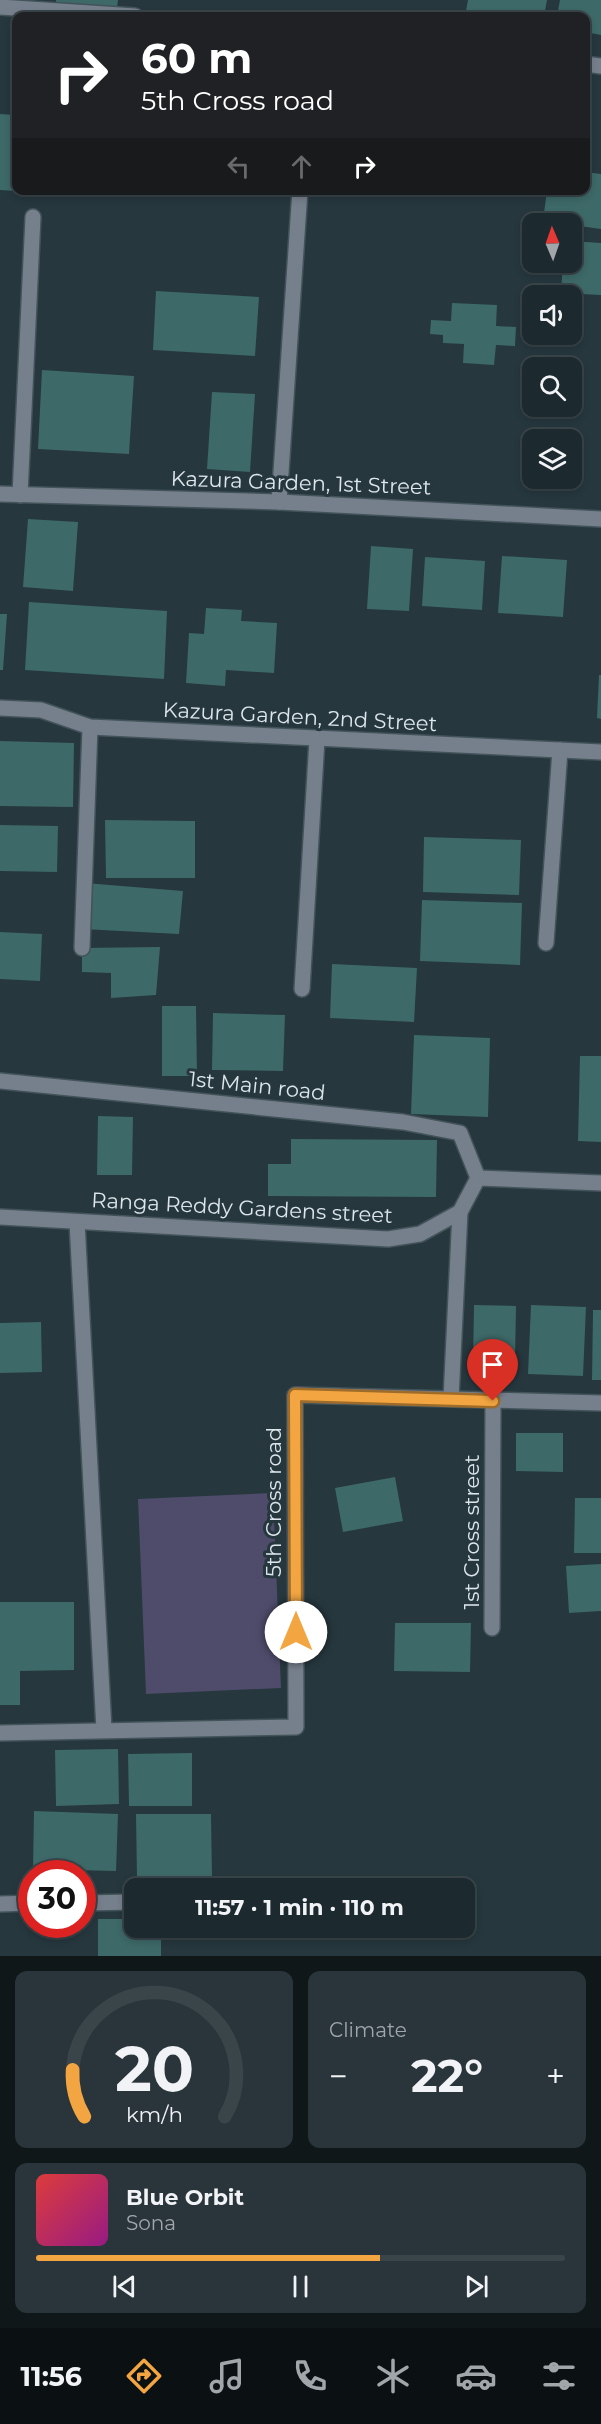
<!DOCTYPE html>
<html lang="en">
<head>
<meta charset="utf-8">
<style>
  body { margin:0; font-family:Montserrat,sans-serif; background:#29353a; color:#f1f3f6; height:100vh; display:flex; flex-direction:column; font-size:22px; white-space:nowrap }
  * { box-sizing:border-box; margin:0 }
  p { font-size:20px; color:#a0a6aa }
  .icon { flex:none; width:33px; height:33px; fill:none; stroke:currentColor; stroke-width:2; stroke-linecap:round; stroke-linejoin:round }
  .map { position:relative; height:1956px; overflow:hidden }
  .sheet { display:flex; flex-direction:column; gap:15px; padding:15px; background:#0f1719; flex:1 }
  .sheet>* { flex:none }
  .guide { position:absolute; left:12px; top:12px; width:578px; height:183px; border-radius:12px; box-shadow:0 3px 9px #0003,0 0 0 2px #3a454a; background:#202124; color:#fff; overflow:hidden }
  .needle { width:39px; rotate:358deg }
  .tools { position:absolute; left:522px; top:213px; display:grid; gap:12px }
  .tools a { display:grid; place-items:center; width:60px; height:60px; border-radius:12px; background:#1c292e; box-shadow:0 3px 9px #0003,0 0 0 2px #3a454a; font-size:30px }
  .speed { position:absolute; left:18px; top:1860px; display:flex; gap:12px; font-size:30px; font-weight:700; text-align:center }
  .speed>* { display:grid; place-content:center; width:78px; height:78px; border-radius:50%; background:#1c292e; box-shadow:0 3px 9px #0003,0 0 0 2px #3a454a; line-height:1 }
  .speed .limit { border:9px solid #d22; background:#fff; color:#111 }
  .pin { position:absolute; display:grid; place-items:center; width:51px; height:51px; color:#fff; margin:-62px -26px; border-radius:50% 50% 50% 0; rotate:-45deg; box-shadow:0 0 6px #0007 }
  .pin .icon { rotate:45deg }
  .me { position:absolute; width:66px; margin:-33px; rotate:0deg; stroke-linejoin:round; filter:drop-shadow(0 0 4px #0008) }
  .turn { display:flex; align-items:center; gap:21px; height:126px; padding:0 30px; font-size:27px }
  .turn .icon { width:78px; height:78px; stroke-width:2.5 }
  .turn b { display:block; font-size:42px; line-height:51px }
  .lanes { display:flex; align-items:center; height:57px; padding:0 30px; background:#0003; justify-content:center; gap:30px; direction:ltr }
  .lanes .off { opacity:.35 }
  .big { font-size:45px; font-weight:700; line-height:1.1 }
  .sheet .widget { flex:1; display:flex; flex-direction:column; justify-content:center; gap:9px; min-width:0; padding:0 21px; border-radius:12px; background:#29353a }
  .sheet .dial { align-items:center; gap:0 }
  .dial svg { height:156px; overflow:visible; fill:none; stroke:#3a454a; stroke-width:7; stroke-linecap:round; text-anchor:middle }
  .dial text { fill:#f1f3f6; stroke:none }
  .song { display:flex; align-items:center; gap:18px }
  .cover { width:72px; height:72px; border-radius:9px; background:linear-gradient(135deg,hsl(0 70% 55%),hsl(310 70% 35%)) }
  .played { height:6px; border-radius:3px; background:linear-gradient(90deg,#f2a541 65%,#3a454a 65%) }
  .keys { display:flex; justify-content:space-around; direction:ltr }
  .heat { display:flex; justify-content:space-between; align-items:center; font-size:33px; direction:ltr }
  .sheet .tiles { flex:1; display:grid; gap:15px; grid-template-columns:1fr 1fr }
  .widget:last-child { grid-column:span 2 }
  .trip { position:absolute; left:124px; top:1878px; width:351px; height:60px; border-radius:12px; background:#1c292e; box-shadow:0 3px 9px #0003,0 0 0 2px #3a454a; font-weight:700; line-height:60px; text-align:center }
  .menu { display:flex; height:96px; justify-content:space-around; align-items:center; background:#0b1012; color:#a0a6aa }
  .menu .icon { width:42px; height:42px }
  .menu .selected { color:#f2a541 }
  .menu b { font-size:27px; color:#f1f3f6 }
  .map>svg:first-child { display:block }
  .water { fill:#4e4c6a }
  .building { fill:#3d6968 }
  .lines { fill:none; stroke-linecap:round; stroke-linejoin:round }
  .minor-casing { stroke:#43535a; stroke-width:18 }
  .minor { stroke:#767f8c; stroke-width:15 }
  .route-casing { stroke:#9d6b2a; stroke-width:15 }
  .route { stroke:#f2a541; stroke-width:10 }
  .labels { text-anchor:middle; stroke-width:6; stroke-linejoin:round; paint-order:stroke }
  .street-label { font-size:21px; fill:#dce6eb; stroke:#26373e }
</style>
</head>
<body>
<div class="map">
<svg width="601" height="1956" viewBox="0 0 601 1956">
  <rect width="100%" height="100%" fill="#26373e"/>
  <polygon class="water" points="273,1493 281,1688 146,1694 138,1499"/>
  <g class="building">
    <polygon points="56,0 118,0 117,8 56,3"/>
    <polygon points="468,0 547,0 544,16 465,16"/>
    <polygon points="560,0 601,0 601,35 585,32 585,16 557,16"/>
    <polygon points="0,114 16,115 16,191 0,190"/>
    <polygon points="585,172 601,174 601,229 543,221 547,190 585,190"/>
    <polygon points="572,241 601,243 601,295 561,293 563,262 572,262"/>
    <polygon points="156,291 259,297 255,356 153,350"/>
    <polygon points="452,303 497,305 496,326 516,327 515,346 496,345 494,365 463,363 464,344 443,343 443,335 430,334 431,320 451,321"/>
    <polygon points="42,370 134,376 129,454 38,449"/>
    <polygon points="212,392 255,394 250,472 207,469"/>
    <polygon points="28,519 78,522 73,591 23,587"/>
    <polygon points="371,546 413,549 409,611 367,609"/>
    <polygon points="502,556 567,560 563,617 498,613"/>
    <polygon points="425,557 485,561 482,610 422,606"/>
    <polygon points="29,602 167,611 164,679 25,670"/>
    <polygon points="206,608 242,610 241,621 277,623 274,673 226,670 225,686 186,683 189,633 204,634"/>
    <polygon points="0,614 7,614 3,670 0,670"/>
    <polygon points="599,675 601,675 601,719 597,718"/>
    <polygon points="0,741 74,743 73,807 0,806"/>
    <polygon points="105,820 195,821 195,878 106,878"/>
    <polygon points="0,825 58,826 57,872 0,871"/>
    <polygon points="424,837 521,840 519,895 423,892"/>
    <polygon points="85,883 183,891 179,934 82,929"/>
    <polygon points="422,900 522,903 520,965 420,961"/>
    <polygon points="0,932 42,934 40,981 0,979"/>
    <polygon points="160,947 156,995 111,998 111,973 82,972 82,948"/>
    <polygon points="332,964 417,968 414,1022 330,1018"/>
    <polygon points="162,1006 196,1006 197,1076 162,1076"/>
    <polygon points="213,1013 285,1015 283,1071 212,1070"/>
    <polygon points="414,1035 490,1038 488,1117 411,1114"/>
    <polygon points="580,1056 601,1056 601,1142 578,1141"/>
    <polygon points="98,1116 133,1117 132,1175 97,1175"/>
    <polygon points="291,1139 437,1140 436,1197 268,1196 268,1164 291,1164"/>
    <polygon points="474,1305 516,1306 515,1362 473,1361"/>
    <polygon points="531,1305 586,1307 583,1376 528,1374"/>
    <polygon points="593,1310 601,1310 601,1380 592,1380"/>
    <polygon points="41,1322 42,1372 0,1373 0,1323"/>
    <polygon points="516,1433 563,1433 563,1472 516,1471"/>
    <polygon points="395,1477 403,1521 343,1532 335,1488"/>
    <polygon points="575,1498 601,1498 601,1553 574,1553"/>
    <polygon points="601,1564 601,1611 569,1613 566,1566"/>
    <polygon points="0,1602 74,1602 74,1670 20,1671 20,1705 0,1705"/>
    <polygon points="395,1623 471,1623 470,1672 394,1671"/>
    <polygon points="118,1749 119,1804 56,1806 55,1750"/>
    <polygon points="192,1753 192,1806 129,1806 128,1754"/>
    <polygon points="34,1811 118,1814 116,1871 33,1869"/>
    <polygon points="136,1814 211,1814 212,1879 137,1880"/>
    <polygon points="98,1919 135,1919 135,1928 161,1928 161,1956 98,1956"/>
  </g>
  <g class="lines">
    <g class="minor-casing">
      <g id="minor">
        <polyline points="0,7 135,16"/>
        <polyline points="585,64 601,66"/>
        <polyline points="0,494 279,502 601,519"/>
        <polyline points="20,495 33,217"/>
        <polyline points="279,502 300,190"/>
        <polyline points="0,708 41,710 90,727 601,752"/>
        <polyline points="546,943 560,750"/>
        <polyline points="82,948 90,727"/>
        <polyline points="302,989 317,739"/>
        <polyline points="0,1081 403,1122 460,1133 478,1178"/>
        <polyline points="0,1217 388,1239 420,1234 460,1212 478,1178 601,1183"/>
        <polyline points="77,1222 104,1730"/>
        <polyline points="451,1399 460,1212"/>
        <polyline points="492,1628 493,1401"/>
        <polyline points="0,1733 296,1727 295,1395 601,1403"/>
        <polyline points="82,1903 135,1902"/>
        <polyline points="0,1904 32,1903"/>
      </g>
    </g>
    <use href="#minor" class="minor"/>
  </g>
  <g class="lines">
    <g class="route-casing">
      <polyline id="route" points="296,1632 295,1395 493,1401"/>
    </g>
    <use href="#route" class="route"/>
  </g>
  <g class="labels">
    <g class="street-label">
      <text transform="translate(301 483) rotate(2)" y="7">Kazura Garden, 1st Street</text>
      <text transform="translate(300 717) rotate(3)" y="7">Kazura Garden, 2nd Street</text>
      <text transform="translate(257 1086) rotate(6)" y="7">1st Main road</text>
      <text transform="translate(242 1208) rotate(3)" y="7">Ranga Reddy Gardens street</text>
      <text transform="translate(274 1502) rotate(-90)" y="7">5th Cross road</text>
      <text transform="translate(472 1532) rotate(-90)" y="7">1st Cross street</text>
    </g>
  </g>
</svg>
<div class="tools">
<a><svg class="needle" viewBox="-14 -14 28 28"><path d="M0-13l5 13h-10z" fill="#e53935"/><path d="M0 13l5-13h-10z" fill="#a0a6aa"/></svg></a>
<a><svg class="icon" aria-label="sound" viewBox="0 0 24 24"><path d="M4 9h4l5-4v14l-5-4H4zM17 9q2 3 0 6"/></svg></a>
<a><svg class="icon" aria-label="search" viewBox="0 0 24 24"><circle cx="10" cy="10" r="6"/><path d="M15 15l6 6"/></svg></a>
<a><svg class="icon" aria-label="layers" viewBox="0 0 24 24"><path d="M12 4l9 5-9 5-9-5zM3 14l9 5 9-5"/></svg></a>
</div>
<div class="speed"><div class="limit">30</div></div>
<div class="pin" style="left:493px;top:1401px;background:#d93025"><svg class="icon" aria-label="arrive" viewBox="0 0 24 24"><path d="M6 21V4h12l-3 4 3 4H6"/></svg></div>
<svg class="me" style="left:296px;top:1632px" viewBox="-20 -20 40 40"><circle r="19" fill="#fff"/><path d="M0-13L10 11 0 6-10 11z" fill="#f2a541"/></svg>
<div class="trip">11:57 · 1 min · 110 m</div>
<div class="guide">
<div class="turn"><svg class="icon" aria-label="right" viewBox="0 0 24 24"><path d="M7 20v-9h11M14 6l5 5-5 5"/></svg><div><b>60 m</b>5th Cross road</div></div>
<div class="lanes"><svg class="icon off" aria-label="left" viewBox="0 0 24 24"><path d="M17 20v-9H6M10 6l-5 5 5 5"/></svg><svg class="icon off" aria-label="ahead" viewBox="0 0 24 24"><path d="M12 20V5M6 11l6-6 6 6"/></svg><svg class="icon" aria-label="right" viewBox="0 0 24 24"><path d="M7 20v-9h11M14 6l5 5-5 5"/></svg></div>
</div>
</div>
<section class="sheet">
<div class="tiles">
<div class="widget dial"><svg viewBox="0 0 100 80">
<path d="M14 69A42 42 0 1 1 86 69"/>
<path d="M14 69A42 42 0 0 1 8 45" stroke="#f2a541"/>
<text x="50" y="56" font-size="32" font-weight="700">20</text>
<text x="50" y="72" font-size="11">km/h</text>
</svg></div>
<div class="widget"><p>Climate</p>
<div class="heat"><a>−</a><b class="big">22°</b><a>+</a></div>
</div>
<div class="widget">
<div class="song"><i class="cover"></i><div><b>Blue Orbit</b><p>Sona</p></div></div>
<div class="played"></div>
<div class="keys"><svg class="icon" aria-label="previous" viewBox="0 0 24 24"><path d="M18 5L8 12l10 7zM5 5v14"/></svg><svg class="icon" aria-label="pause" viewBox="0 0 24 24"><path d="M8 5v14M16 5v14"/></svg><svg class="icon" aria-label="next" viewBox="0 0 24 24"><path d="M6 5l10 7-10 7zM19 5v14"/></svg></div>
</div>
</div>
</section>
<nav class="menu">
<b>11:56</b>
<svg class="icon selected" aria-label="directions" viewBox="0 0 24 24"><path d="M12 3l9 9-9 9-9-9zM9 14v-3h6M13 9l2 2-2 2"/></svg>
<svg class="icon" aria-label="music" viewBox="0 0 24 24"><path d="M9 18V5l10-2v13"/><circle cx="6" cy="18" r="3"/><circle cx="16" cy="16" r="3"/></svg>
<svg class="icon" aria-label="phone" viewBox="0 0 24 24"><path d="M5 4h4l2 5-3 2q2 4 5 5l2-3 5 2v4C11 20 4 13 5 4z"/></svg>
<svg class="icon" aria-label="climate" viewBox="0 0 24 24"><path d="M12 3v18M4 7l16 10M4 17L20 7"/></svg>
<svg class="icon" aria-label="car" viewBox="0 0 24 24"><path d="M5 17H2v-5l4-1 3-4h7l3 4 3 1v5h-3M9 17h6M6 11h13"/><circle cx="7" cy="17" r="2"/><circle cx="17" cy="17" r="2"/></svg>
<svg class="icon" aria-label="filters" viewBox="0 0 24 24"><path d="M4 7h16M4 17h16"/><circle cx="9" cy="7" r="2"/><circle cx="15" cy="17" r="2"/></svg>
</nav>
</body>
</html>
